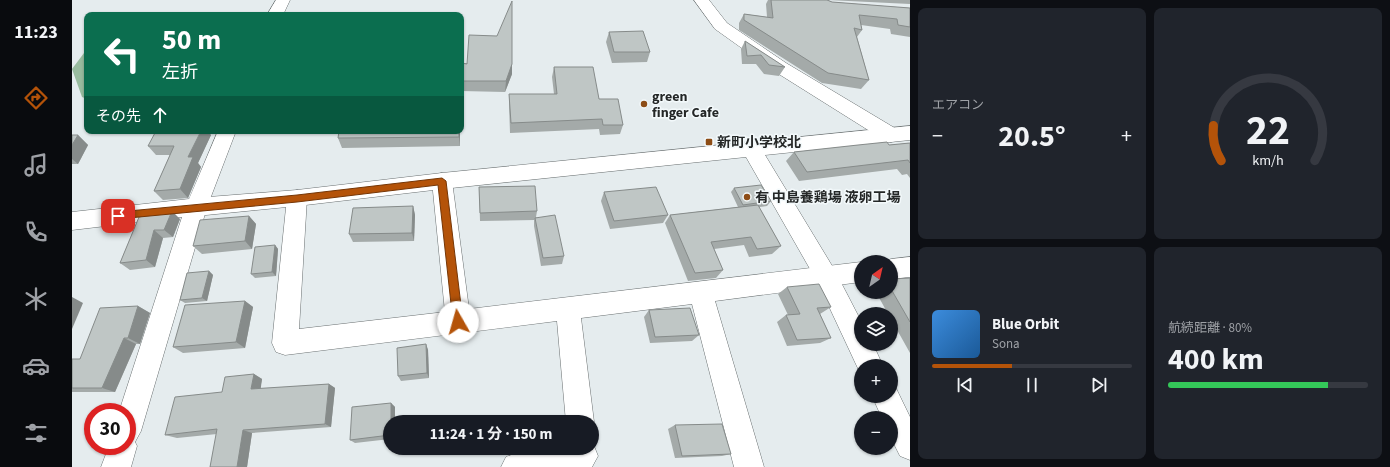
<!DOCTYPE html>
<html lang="ja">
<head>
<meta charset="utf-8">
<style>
  body { margin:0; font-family:"Source Sans 3","Noto Sans JP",sans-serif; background:#20242c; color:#f1f3f6; height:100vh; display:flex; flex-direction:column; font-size:15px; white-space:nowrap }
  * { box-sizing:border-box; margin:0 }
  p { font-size:13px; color:#9ea1a6 }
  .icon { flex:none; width:22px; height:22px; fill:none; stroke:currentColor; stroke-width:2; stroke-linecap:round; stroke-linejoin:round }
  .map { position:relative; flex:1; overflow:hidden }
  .details { display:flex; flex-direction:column; gap:8px; padding:8px; background:#0d0f14; width:480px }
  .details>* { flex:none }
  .hud { position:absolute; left:12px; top:12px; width:380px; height:122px; border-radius:8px; box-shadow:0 1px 3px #0004; background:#0b6e4f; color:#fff; overflow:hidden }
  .needle { width:26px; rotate:34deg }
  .tools { position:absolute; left:782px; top:255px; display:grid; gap:8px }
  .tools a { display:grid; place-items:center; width:44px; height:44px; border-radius:50%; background:#171b24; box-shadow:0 1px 3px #0004; font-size:20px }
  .speed { position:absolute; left:12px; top:403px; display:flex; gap:8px; font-size:20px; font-weight:700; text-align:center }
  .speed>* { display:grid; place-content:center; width:52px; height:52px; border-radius:50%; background:#171b24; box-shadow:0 1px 3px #0004; line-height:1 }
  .speed .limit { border:6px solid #d22; background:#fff; color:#111 }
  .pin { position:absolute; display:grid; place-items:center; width:34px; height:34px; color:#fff; margin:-17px; border-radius:8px; box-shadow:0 2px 6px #0006 }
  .me { position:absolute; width:44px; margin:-22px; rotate:353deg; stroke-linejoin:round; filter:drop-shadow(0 0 3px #0008) }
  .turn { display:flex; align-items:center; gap:14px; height:84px; padding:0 12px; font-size:18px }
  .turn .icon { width:52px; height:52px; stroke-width:2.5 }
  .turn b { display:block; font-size:28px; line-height:34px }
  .then { display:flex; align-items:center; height:38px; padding:0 12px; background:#0003; gap:8px; font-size:15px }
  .big { font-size:30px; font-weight:700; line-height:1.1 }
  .details .card { flex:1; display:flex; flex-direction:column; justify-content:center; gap:6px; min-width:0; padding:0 14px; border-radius:8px; background:#20242c }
  .details .dial { align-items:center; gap:0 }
  .dial svg { height:104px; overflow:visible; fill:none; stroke:#363941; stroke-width:7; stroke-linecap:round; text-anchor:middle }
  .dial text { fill:#f1f3f6; stroke:none }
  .song { display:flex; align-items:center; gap:12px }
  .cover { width:48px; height:48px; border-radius:6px; background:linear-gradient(135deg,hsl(210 70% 55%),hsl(210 70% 35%)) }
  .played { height:4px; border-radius:2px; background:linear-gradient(90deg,#b45309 40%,#363941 40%) }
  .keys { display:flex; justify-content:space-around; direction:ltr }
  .heat { display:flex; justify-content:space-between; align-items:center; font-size:22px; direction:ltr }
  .charge { height:6px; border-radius:3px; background:linear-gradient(90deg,#34c759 80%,#363941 0) }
  .details .tiles { flex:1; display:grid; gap:8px; grid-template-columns:repeat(2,1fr) }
  .trip { position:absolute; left:311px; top:415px; width:216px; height:40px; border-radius:20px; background:#171b24; box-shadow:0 1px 3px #0004; font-weight:700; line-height:40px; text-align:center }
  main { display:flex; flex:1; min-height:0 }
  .tabs { display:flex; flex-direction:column; width:72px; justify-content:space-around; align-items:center; background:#090b0e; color:#9ea1a6 }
  .tabs .icon { width:28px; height:28px }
  .tabs .current { color:#b45309 }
  .tabs b { font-size:18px; color:#f1f3f6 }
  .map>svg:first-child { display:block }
  .forest { fill:#98bb9e }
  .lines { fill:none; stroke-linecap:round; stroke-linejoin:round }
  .minor-casing { stroke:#6a7071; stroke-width:1 }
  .tertiary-casing { stroke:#6a7071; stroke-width:1 }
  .minor { fill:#fff; fill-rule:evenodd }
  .tertiary { fill:#fff; fill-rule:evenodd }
  .wall { fill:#a4aaa9 }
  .shaded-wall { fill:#868b8a }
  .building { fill:#bfc6c5; stroke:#868b8a }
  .route { fill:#b45309; stroke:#753606 }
  .poi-dot { fill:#8d4d16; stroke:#f3f9fb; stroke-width:1.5 }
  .labels { text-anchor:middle; stroke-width:3; stroke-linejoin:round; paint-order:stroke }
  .poi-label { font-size:14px; font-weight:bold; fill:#242727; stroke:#f3f9fb; text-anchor:start }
</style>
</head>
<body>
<main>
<nav class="tabs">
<b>11:23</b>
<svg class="icon current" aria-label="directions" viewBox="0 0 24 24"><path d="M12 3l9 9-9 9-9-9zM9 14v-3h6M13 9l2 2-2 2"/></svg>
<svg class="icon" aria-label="music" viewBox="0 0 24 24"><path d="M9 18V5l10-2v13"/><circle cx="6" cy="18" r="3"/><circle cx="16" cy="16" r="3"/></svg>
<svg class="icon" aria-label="phone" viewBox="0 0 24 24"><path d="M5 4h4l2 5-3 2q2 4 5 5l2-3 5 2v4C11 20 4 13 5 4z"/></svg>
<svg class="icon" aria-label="climate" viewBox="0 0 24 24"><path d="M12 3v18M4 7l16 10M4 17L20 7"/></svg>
<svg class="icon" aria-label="car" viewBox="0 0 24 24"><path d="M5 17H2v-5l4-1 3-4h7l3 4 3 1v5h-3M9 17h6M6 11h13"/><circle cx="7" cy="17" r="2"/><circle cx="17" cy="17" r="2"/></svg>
<svg class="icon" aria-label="filters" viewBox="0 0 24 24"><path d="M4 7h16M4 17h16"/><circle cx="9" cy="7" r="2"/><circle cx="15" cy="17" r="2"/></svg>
</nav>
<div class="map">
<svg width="838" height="467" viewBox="0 0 838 467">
  <rect width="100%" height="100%" fill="#e5ecee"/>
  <polygon class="forest" points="15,49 15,99 10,97 0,69"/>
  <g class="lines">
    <g class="minor-casing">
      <g id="minor">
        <polygon points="204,0 218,0 211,15 195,15"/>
        <polygon points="622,0 637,0 655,23 714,63 826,130 829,135 826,140 819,142 812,140 702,71 643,29"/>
        <polygon points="146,131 164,131 135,207 69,431 63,442 65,446 59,467 29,467 37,446 55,446 55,412 47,412 110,217 0,230 0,212 117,199"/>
        <polygon points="370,173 377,175 380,181 397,309 789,262 790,262 789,282 643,301 692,467 662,467 620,304 509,318 522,422 520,426 520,422 494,422 485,321 213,355 204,352 200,343 215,198 218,192 225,190 232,192 235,198 227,329 373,312 360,181 363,175"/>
        <polygon points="838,257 838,277 819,279 819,262 811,262 819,259"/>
        <path d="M520 445 522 446 526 456 520 467H429L434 457C461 445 491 448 520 448Z"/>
      </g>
    </g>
    <g class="tertiary-casing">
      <g id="tertiary">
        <polygon points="838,126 838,140 693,155 762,269 789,321 789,344 801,344 811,366 789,366 789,375 746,283 674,157 370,189 225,206 124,216 117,213 113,207 117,201 124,198 225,190 370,173"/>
        <polygon points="819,385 823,386 838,417 838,460 828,456 819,438 819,418 810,418 800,396 819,396"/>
      </g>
    </g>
    <use href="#minor" class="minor"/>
    <use href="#tertiary" class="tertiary"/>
  </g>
  <g class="wall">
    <polygon points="696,0 838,0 838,4 756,0 760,2 838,8 838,37 819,34 818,29 789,25 790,30 785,37 797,80 789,89 750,83 667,30 667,23 672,14 695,17 694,4"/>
    <polygon points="537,32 578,52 575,62 540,63 534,42"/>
    <polygon points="673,41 713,67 707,76 692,74 684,64 670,64 669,49"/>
    <polygon points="389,63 440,64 440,74 433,92 389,91"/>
    <polygon points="482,67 527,99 551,125 548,134 528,135 527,129 438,133 437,104 437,94 482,94 480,77"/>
    <polygon points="267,131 388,131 388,146 270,148 266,138"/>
    <polygon points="0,135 6,135 16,145 6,164 0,164"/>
    <polygon points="139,135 126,163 129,167 116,198 91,200 82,191 98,155 84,155 76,146"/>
    <polygon points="838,143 838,178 835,174 830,175 825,169 727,181 714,161 722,152 817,145"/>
    <polygon points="407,187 465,211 464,217 492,256 490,264 469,266 462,226 462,220 408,221"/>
    <polygon points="662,188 699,201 695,206 687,207 709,246 700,254 677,257 672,245 642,249 651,270 644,278 616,281 593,223 598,215 666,207 659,192"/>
    <polygon points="532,192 596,215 591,223 538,229 529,201"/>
    <polygon points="341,206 343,215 342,241 281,242 277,234"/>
    <polygon points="177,216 184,224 180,249 130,254 121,246"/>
    <polygon points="67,217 108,219 101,237 91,238 83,267 58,270 48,263"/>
    <polygon points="203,245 206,249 204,276 183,278 179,274"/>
    <polygon points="137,271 141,275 135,301 113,303 108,300"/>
    <polygon points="838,278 838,353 819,319 819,314 816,314 804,292 819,292 819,279"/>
    <polygon points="715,287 759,307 748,314 759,338 748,343 715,346 705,322 714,315 716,315 706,294"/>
    <polygon points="173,301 181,307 173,348 111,353 101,347"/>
    <polygon points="66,306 78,313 68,344 64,344 43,392 0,392 0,359 8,359"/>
    <polygon points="577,310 627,335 620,341 578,343 572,317"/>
    <polygon points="354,344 356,350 357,378 329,381 326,376"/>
    <polygon points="182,374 190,379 188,389 257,384 263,388 259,427 180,433 175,467 138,467 145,434 105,438 93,435 150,392"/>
    <polygon points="319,403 323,407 323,422 318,422 318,439 283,443 278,440"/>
    <polygon points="603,425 659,454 650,456 603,458 596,429"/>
  </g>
  <g class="shaded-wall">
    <polygon points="440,64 440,74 433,92 434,81"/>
    <polygon points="129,131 136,131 139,135 126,163 129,167 116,198 108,189 116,157"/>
    <polygon points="387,131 388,131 388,146 387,137"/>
    <polygon points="6,135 16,145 6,164 0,159 0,145"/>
    <polygon points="341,206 343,215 342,241 340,233"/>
    <polygon points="100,211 108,219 101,237 92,230"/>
    <polygon points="177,216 184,224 180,249 173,241"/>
    <polygon points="82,230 91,238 83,267 74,260"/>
    <polygon points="203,245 206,249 204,276 200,272"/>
    <polygon points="137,271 141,275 135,301 130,298"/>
    <polygon points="0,297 11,303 0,329"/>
    <polygon points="173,301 181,307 173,348 164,342"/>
    <polygon points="66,306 78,313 68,344 56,338"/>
    <polygon points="52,338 64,344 43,392 30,388"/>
    <polygon points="354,344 356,350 357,378 355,373"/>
    <polygon points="182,374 190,379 188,394 179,389"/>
    <polygon points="257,384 263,388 259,427 253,424"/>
    <polygon points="319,403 323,407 323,422 319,422"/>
    <polygon points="171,430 180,433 175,467 165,467"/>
  </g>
  <g class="building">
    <polygon points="699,0 755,0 760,2 838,8 838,27 826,25 825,19 787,15 790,30 782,28 797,80 756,73 672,20 672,14 701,18"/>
    <polygon points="440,1 440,64 434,81 389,81 389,63 395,64 397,35 425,36"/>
    <polygon points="571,31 578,52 542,52 537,32"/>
    <polygon points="673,41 713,67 697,65 689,55 675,56"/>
    <polygon points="482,67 521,67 527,99 546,99 551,125 531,125 530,119 439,123 437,94 485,94"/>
    <polygon points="84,131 129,131 116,157 121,157 108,189 82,191 102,146 76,146"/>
    <polygon points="267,131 387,131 387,137 266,138"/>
    <polygon points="0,135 6,135 0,145"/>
    <polygon points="815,142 817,145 838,143 838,163 836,160 735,172 722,152 786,145"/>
    <polygon points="689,185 699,201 671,205 662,188"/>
    <polygon points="463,186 465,211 408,213 407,187"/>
    <polygon points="584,187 596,215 542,221 532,192"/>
    <polygon points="686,205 709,246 685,249 679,237 639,242 651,270 623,273 598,215"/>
    <polygon points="341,206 340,233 277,234 281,208"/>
    <polygon points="100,211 92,230 82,230 74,260 48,263 67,217 72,216 73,214"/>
    <polygon points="483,215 492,256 471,258 463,218"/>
    <polygon points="177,216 173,241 121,246 128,220"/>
    <polygon points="203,245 200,272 179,274 183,247"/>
    <polygon points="137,271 130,298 108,300 115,273"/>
    <polygon points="838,278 838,322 819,289 819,279"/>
    <polygon points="747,284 759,307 745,308 759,338 725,340 714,315 728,314 715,287"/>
    <polygon points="173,301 164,342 101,347 113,305"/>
    <polygon points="66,306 56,338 52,338 30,388 0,388 0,359 8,359 28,308"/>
    <polygon points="618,308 627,335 583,337 577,310"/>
    <polygon points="354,344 355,373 326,376 325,348"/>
    <polygon points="182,374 179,389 257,384 253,424 171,430 165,467 138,467 145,429 93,435 103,397 150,392 153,377"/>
    <polygon points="319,403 319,422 318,422 318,435 278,440 280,407"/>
    <polygon points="650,424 659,454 610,456 603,425"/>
  </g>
  <polygon class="route" points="370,178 374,181 391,322 390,326 386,327 382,326 381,322 366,185 225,202 46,219 42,216 46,212 225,195"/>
  <g class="poi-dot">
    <circle cx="572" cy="104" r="4"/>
    <rect x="633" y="138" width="8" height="8" rx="2"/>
    <circle cx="675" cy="197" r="4"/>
  </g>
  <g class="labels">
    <g class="poi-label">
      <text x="580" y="101">green<tspan x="580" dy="16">finger Cafe</tspan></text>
      <text x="645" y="147">新町小学校北</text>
      <text x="683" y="202">有 中島養鶏場 液卵工場</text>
    </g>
  </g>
</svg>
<div class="tools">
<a><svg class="needle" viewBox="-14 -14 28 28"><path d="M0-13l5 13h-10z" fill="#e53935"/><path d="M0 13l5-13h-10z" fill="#9ea1a6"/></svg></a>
<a><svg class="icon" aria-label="layers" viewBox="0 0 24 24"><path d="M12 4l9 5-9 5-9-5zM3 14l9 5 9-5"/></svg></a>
<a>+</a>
<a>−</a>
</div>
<div class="speed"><div class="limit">30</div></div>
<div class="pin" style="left:46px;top:216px;background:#d93025"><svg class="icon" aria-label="arrive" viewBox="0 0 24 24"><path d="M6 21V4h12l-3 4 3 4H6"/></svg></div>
<svg class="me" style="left:386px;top:322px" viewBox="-20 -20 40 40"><circle r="19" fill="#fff"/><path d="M0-13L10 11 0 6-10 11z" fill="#b45309"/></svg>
<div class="trip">11:24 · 1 分 · 150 m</div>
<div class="hud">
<div class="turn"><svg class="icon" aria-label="left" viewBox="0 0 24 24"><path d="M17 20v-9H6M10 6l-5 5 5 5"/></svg><div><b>50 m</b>左折</div></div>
<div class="then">その先<svg class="icon" aria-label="ahead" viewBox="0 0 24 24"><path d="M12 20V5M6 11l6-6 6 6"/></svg></div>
</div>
</div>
<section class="details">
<div class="tiles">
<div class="card"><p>エアコン</p>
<div class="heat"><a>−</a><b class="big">20.5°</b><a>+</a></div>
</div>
<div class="card dial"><svg viewBox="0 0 100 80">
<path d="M14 69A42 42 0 1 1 86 69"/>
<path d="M14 69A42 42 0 0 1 8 42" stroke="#b45309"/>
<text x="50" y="56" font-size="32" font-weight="700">22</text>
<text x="50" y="72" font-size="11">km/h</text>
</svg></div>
<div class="card">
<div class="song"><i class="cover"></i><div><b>Blue Orbit</b><p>Sona</p></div></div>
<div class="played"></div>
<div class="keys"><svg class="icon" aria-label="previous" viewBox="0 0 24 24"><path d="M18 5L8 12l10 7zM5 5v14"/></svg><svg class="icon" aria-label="pause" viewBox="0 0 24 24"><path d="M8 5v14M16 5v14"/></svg><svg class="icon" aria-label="next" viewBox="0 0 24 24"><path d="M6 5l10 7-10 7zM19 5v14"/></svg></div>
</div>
<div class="card"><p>航続距離 · 80%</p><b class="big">400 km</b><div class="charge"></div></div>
</div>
</section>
</main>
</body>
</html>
